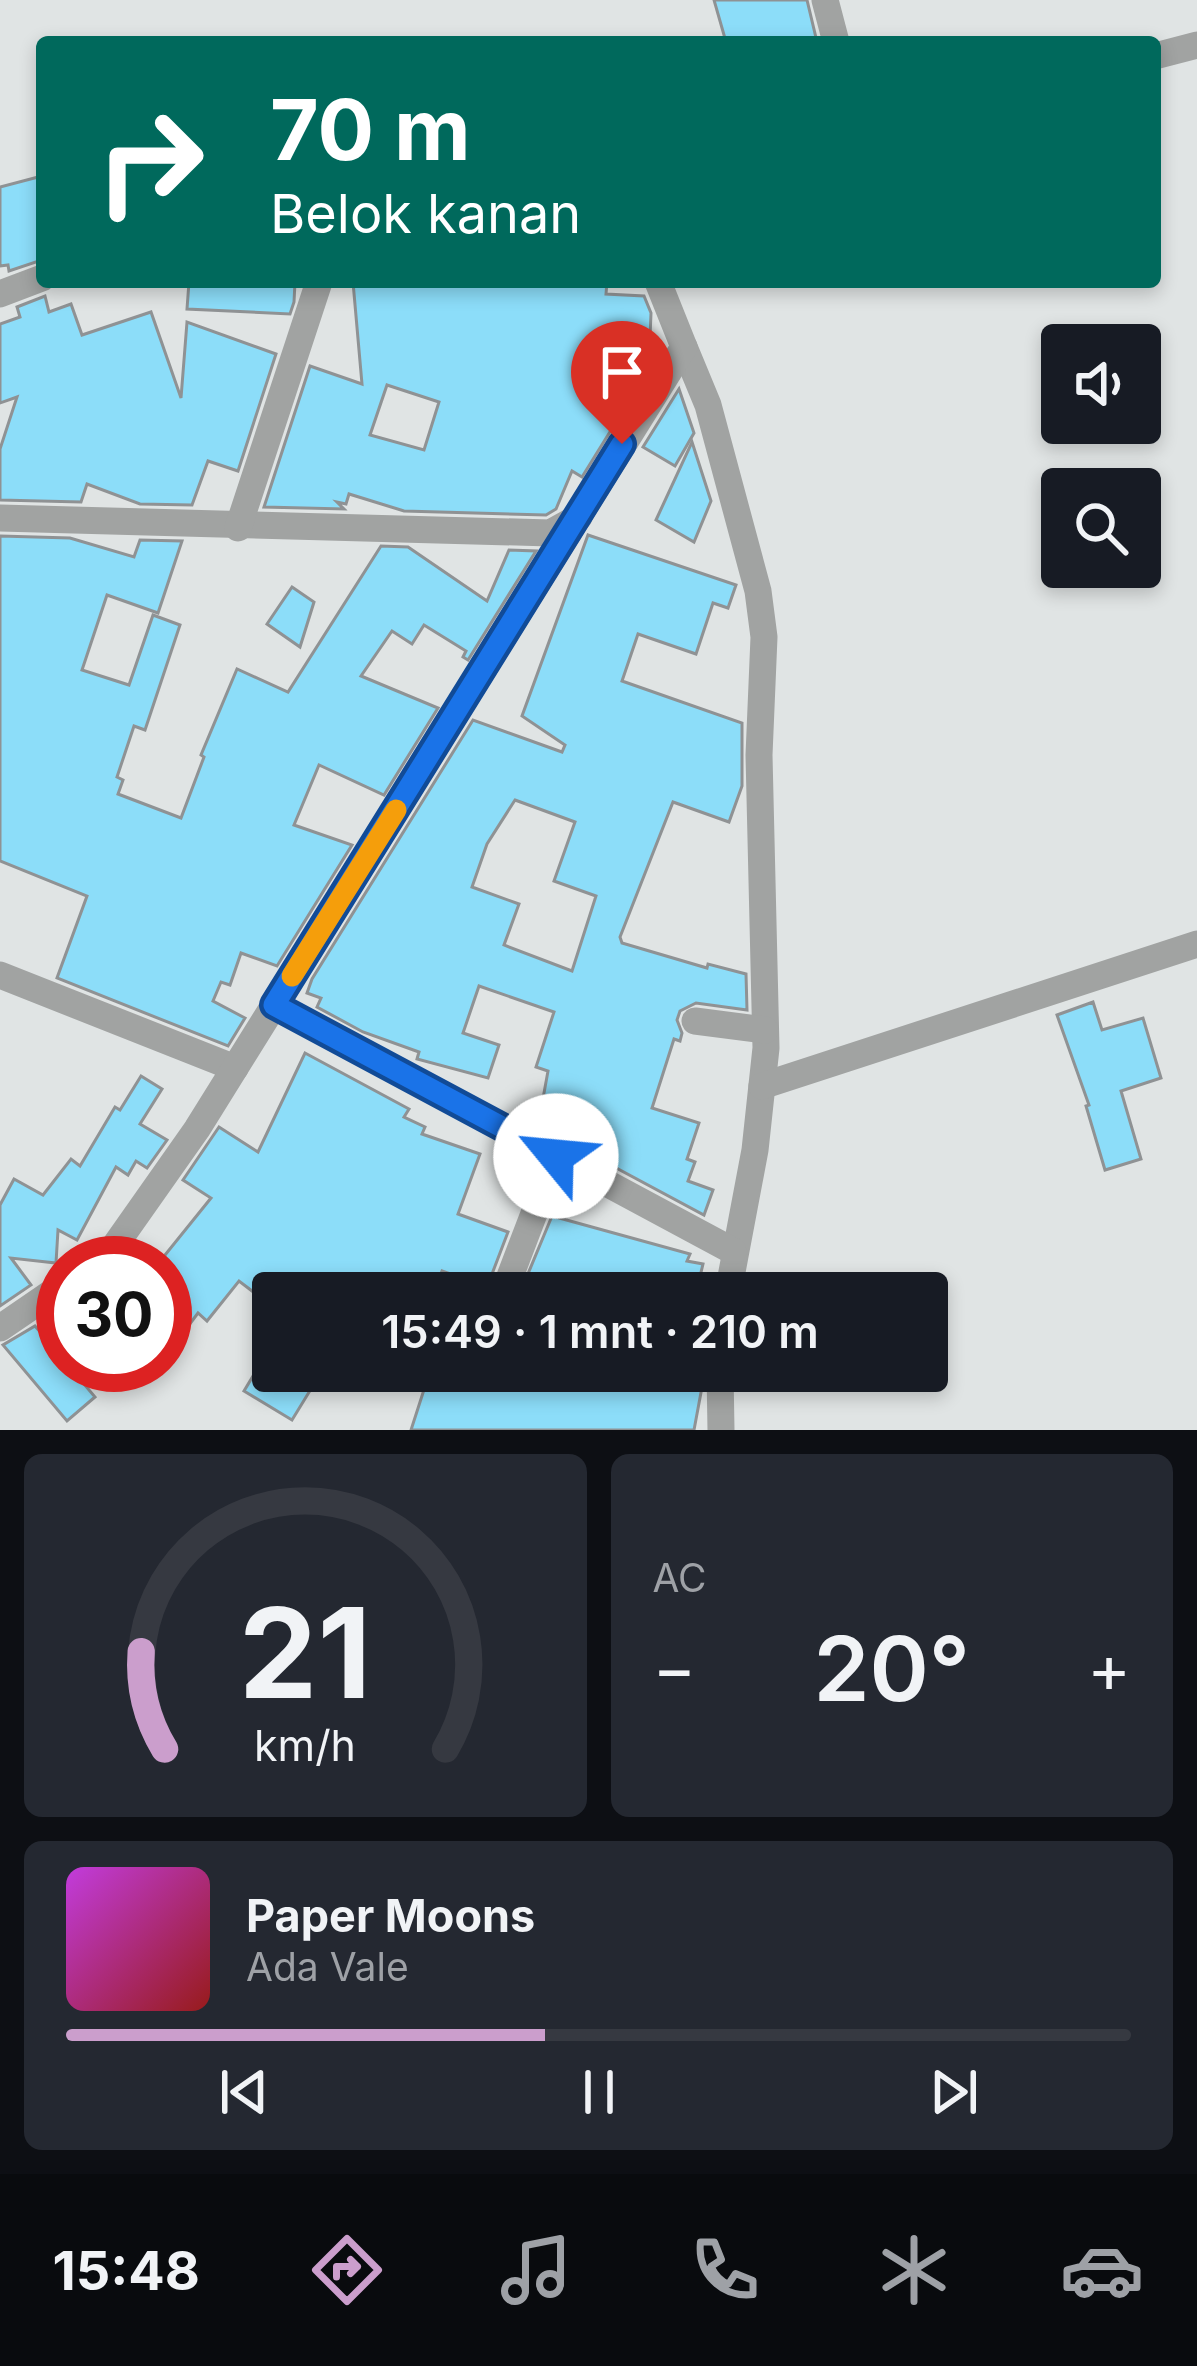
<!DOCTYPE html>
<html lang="id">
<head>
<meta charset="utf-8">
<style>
  body { margin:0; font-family:Inter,sans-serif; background:#242831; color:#f1f3f6; height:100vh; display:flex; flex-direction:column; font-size:45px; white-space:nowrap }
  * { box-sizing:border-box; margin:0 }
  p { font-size:39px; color:#9ea1a6 }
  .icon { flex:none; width:66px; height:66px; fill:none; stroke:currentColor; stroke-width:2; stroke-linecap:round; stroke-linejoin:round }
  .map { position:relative; height:1430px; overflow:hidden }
  .panel { display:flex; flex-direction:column; gap:24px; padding:24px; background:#0d0f14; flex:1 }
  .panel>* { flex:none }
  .hud { position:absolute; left:36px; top:36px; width:1125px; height:252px; border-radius:12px; box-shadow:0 6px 18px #0003; background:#00695c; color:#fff; overflow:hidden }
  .fabs { position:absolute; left:1041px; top:324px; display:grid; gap:24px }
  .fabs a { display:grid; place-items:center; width:120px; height:120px; border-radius:12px; background:#171b24; box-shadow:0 6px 18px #0003; font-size:60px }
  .speed { position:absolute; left:36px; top:1236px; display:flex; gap:24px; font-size:60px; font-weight:700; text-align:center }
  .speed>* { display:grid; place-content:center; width:156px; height:156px; border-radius:50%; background:#171b24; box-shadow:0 6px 18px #0003; line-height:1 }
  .speed .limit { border:18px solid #d22; background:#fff; color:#111 }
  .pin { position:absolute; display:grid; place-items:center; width:102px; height:102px; color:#fff; margin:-123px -51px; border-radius:50% 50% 50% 0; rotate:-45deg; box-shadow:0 0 12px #0007 }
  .pin .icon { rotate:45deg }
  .me { position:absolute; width:132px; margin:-66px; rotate:298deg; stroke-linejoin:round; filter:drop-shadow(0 0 9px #0008) }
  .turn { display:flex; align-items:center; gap:42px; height:252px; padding:0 36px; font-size:54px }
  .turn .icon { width:156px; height:156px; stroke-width:2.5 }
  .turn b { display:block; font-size:84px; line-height:102px }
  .big { font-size:90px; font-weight:600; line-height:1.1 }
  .panel .tile { flex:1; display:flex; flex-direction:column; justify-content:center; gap:18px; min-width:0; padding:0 42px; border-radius:18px; background:#242831 }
  .panel .dial { align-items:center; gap:0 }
  .dial svg { height:312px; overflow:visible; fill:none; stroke:#363941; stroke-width:7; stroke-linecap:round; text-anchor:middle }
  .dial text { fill:#f1f3f6; stroke:none }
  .song { display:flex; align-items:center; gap:36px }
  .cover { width:144px; height:144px; border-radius:18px; background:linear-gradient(135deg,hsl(290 70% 55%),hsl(0 70% 35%)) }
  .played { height:12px; border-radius:6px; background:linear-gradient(90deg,#cb9ecc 45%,#363941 45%) }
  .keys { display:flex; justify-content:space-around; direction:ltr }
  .heat { display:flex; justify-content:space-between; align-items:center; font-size:66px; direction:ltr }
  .panel .tiles { flex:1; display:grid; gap:24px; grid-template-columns:1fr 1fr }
  .tile:last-child { grid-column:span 2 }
  .trip { position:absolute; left:252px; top:1272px; width:696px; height:120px; border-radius:12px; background:#171b24; box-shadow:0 6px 18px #0003; font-weight:600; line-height:120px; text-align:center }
  .dock { display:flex; height:192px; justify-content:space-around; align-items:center; background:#090b0e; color:#9ea1a6 }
  .dock .icon { width:84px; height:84px }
  .dock .active { color:#cb9ecc }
  .dock b { font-size:54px; color:#f1f3f6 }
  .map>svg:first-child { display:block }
  .building { fill:#8cddf9; stroke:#8f9294; stroke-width:3; fill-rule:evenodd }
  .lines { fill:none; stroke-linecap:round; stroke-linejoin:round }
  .street { stroke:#a1a3a2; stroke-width:27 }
  .route-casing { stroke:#114b97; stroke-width:30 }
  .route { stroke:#1a73e8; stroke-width:21 }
  .slow { stroke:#f59e0b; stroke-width:21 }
</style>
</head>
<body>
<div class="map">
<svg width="1197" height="1430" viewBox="0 0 1197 1430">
  <rect width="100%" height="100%" fill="#e0e4e4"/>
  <g class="building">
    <polygon points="714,0 807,0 817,42 726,42"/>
    <polygon points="42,176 42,260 9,271 8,265 0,266 0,187"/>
    <polygon points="189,282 295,282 294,302 290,314 187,309"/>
    <path d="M353 282H607L606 294 644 296 651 313 650 337 630 394 634 393 582 477 572 471 556 509 546 515 404 511 349 494 346 504 337 502 344 509 264 507 310 366 362 384ZM387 385 439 402 424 450 370 435Z"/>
    <polygon points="45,296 49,312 71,304 82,335 151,312 181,398 187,322 276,354 238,471 208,461 192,505 140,504 87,484 81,502 0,500 0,449 17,397 0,403 0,324 20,317 17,307"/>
    <polygon points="679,389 694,433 675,466 643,447"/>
    <polygon points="692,442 711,501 694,542 656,520"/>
    <path d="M588 535 736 585 728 608 713 603 696 654 638 634 622 681 742 723V786L729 822 673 802 620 937 622 943 707 968 708 964 746 974 747 1010 696 1003 680 1011 677 1020 682 1033 680 1041 674 1039 652 1108 699 1123 687 1159 695 1162 688 1181 713 1190 704 1215 538 1126 548 1071 536 1067 554 1012 479 986 463 1033 499 1045 488 1078 417 1059 419 1052 363 1032 317 1007 321 998 307 993 312 979 473 720 562 752 565 745 522 716ZM515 800 575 822 554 881 596 896 572 971 504 945 519 904 472 887 487 844Z"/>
    <polygon points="0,536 70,538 134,557 140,540 182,541 158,613 107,595 82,670 129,685 153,615 180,625 145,730 134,726 117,777 123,780 118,794 181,818 204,757 201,755 237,669 288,692 381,546 408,547 487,601 509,550 536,551 468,660 463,657 466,651 424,625 412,644 392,631 361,676 438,708 384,795 319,765 294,825 352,845 277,966 241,953 230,985 221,982 213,1001 245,1018 228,1046 57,978 87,896 0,861"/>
    <polygon points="292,587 314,602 300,647 267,624"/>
    <polygon points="1093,1002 1102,1030 1143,1018 1161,1078 1121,1091 1141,1159 1105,1170 1086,1106 1089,1105 1057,1015"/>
    <polygon points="305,1053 409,1109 404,1117 425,1127 422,1134 480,1154 458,1214 508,1232 492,1274 494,1289 442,1271 433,1293 273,1293 273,1307 239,1281 207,1321 198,1313 165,1357 165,1255 211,1198 183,1180 219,1127 258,1152"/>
    <polygon points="141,1076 162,1089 140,1124 167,1140 147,1168 136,1161 128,1175 116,1167 77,1240 58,1230 56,1263 11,1258 31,1285 0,1306 0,1205 14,1179 43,1195 71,1159 80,1166 115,1107 120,1110"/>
    <polygon points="552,1216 690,1254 687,1261 703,1264 696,1293 652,1284 650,1291 617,1284 615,1293 520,1293"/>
    <polygon points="35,1326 63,1358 63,1365 68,1365 95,1397 67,1421 3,1345"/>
    <polygon points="256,1371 322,1371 292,1420 244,1391"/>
    <polygon points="430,1371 702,1371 702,1387 694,1430 411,1430"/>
  </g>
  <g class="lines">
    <g class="street">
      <polyline points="825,0 836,42"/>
      <polyline points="1155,56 1197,45"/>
      <polyline points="0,294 42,278"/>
      <polyline points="684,347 708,405 758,591 764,637 759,755 766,1048 755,1150 728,1293"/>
      <polyline points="0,518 550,533 579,517"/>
      <polyline points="238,528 319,282"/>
      <polyline points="0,975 235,1068"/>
      <polyline points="275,1005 733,1251"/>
      <polyline points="695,1021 765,1030"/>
      <polyline points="762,1086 1197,944"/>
      <polyline points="95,1263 109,1254 197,1129 684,347 658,282"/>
      <polyline points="509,1279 556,1156"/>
      <polyline points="0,1328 63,1285"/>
      <polyline points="720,1371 721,1430"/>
    </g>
  </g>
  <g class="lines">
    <g class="route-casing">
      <polyline id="route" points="556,1156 274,1005 622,444"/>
    </g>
    <use href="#route" class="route"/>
    <polyline class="slow" points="292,976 396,810"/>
  </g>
</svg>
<div class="fabs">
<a><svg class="icon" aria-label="sound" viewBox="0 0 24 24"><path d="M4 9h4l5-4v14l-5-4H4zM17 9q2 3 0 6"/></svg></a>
<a><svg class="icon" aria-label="search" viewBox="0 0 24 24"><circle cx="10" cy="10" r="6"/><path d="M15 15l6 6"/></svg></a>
</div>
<div class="speed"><div class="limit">30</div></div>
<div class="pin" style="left:622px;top:444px;background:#d93025"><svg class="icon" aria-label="arrive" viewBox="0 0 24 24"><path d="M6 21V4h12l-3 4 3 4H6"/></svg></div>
<svg class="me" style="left:556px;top:1156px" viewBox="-20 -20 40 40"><circle r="19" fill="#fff"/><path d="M0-13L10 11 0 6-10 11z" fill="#1a73e8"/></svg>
<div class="trip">15:49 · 1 mnt · 210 m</div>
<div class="hud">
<div class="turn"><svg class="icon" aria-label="right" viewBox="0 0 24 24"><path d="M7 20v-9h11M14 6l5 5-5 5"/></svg><div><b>70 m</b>Belok kanan</div></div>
</div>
</div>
<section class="panel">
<div class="tiles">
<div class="tile dial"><svg viewBox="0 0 100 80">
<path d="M14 69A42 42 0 1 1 86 69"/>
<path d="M14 69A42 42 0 0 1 8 44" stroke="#cb9ecc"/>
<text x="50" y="56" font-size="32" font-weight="700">21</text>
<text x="50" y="72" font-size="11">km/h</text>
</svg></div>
<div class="tile"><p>AC</p>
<div class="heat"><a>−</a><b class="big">20°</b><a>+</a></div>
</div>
<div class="tile">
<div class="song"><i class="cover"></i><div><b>Paper Moons</b><p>Ada Vale</p></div></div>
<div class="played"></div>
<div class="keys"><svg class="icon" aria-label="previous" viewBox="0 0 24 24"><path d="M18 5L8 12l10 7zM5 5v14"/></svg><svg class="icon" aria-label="pause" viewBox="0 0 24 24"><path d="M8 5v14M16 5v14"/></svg><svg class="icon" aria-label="next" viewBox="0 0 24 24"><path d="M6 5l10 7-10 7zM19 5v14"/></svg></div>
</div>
</div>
</section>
<nav class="dock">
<b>15:48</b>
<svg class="icon active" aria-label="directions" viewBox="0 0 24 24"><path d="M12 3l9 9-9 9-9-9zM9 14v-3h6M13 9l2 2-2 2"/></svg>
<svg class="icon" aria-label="music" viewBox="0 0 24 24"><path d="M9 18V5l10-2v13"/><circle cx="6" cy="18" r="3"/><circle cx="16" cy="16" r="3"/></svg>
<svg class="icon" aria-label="phone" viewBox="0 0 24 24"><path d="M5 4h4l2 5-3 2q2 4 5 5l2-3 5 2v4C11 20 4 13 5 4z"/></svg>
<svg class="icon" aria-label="climate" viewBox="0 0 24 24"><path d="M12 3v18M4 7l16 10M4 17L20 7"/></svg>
<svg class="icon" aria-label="car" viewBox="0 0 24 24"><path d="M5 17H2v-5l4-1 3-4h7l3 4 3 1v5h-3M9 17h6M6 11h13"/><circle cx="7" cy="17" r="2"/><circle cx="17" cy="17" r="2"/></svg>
</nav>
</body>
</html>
